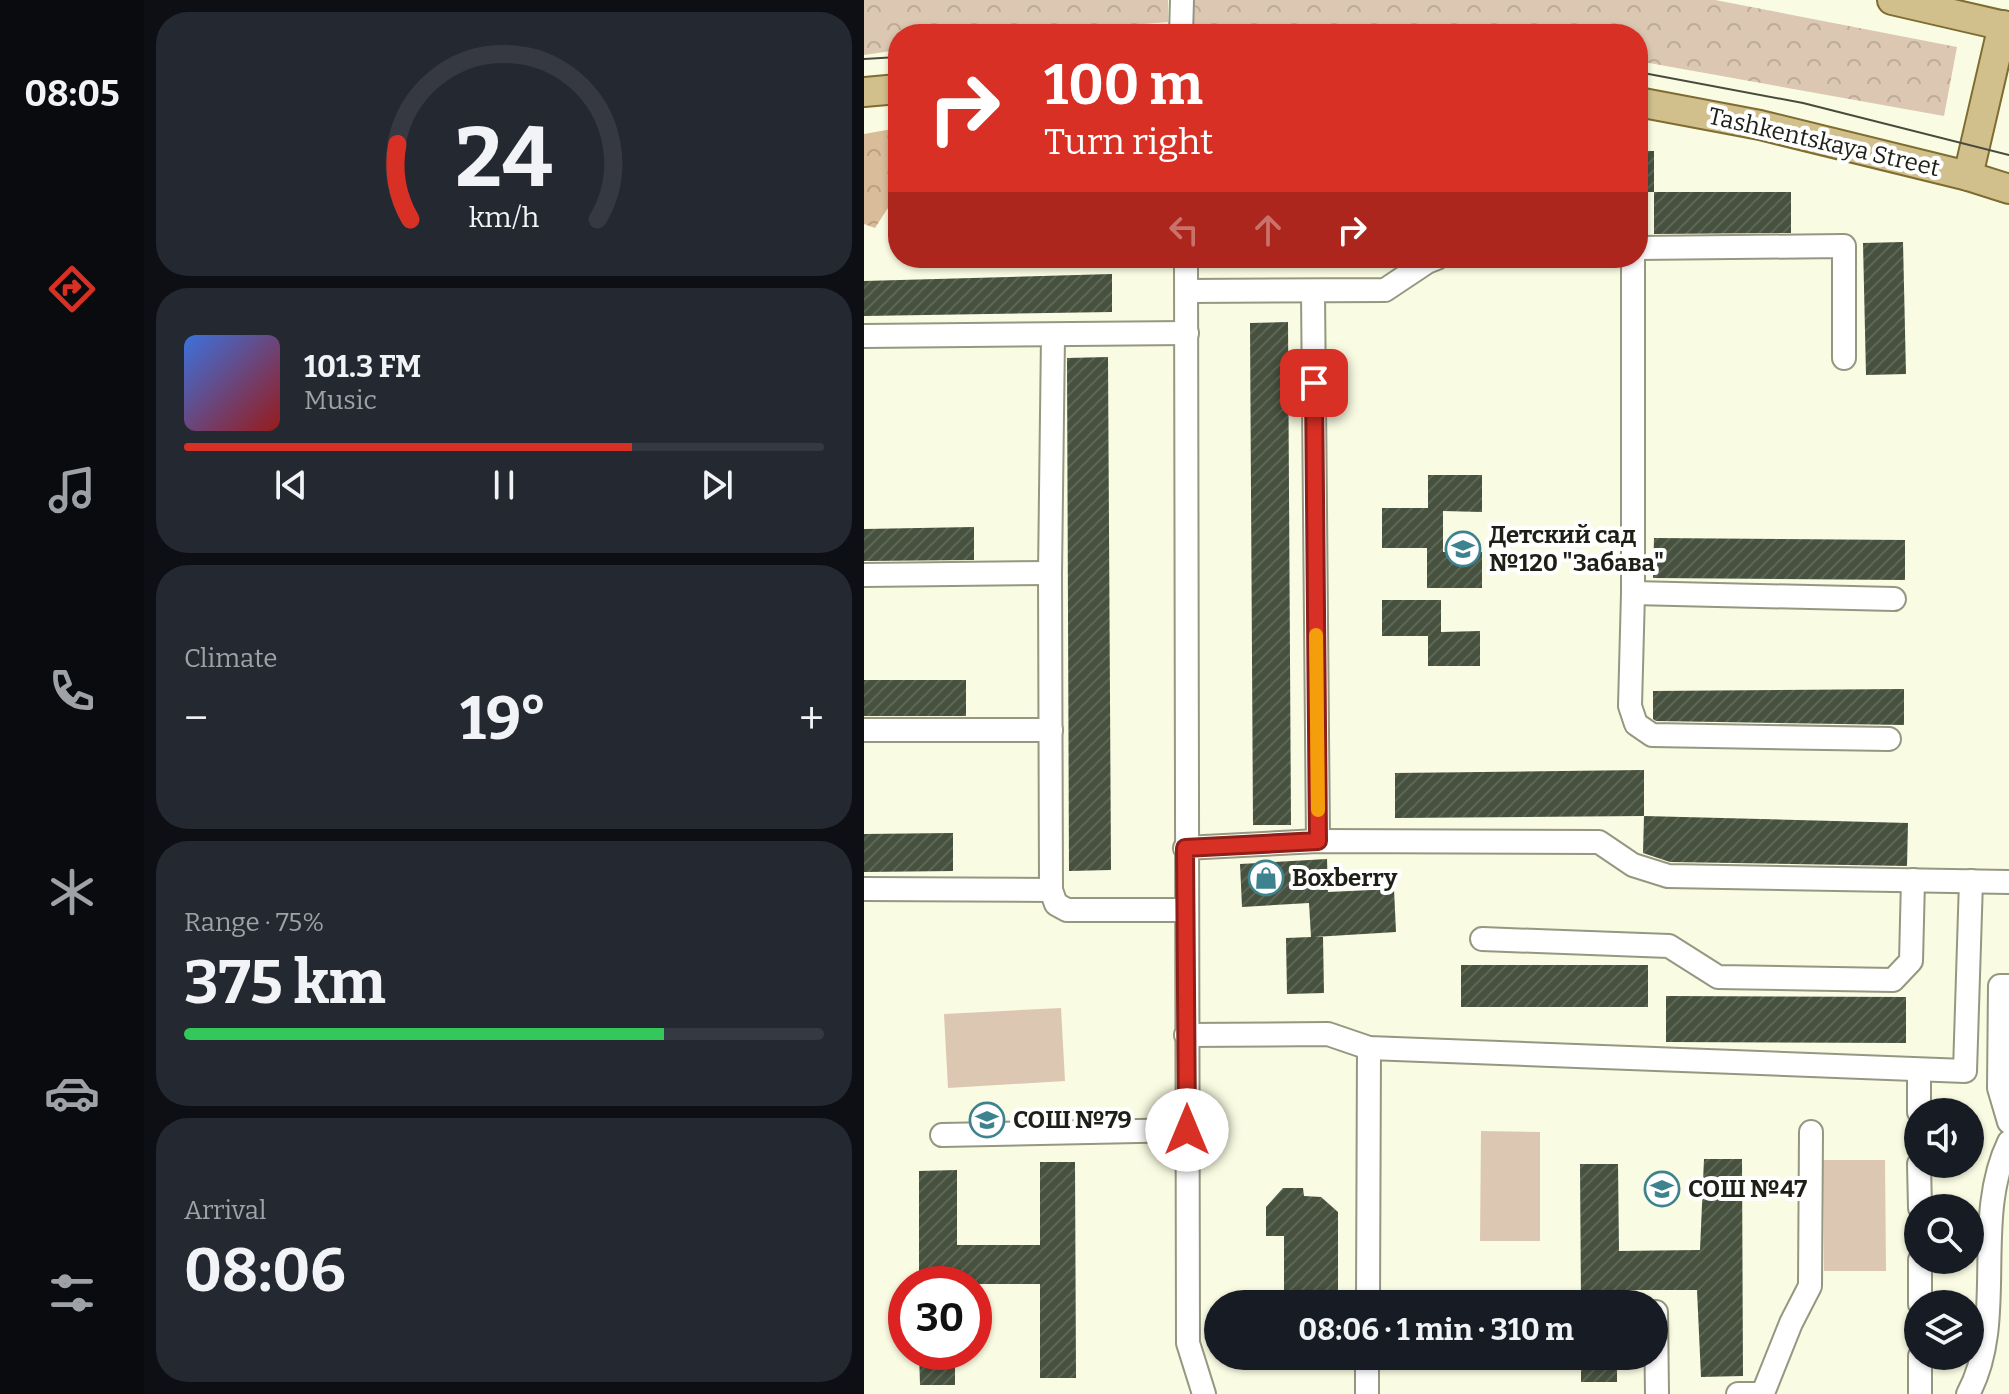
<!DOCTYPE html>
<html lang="en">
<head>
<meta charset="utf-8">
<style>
  body { margin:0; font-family:Bitter,serif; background:#242831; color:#f1f3f6; height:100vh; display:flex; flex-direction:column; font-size:30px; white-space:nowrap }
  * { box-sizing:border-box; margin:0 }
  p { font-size:26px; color:#9ea1a6 }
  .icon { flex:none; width:44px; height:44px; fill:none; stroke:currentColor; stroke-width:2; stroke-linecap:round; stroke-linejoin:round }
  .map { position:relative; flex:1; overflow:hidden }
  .details { display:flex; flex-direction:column; gap:12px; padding:12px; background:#0d0f14; width:720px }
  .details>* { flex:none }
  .top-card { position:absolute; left:24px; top:24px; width:760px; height:244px; border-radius:32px; box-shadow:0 2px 6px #0004; background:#d93025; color:#fff; overflow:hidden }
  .controls { position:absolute; left:1040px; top:1098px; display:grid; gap:16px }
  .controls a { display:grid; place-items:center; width:80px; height:80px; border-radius:50%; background:#171b24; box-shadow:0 2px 6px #0004; font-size:40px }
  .speed { position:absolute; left:24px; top:1266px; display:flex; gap:16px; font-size:40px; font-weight:700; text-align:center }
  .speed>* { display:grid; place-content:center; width:104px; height:104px; border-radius:50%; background:#171b24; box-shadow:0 2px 6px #0004; line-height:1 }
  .speed .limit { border:12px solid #d22; background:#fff; color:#111 }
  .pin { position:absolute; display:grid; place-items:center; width:68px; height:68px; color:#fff; margin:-34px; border-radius:16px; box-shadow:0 4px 12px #0006 }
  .me { position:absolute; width:88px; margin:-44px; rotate:0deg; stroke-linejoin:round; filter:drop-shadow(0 0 6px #0008) }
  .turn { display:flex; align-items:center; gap:28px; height:168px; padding:0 24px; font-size:36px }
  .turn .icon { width:104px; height:104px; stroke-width:2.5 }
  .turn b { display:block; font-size:56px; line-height:68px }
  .lanes { display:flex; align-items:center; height:76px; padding:0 24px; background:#0003; justify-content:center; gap:40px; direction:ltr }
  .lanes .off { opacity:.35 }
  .big { font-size:60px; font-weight:700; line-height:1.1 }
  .details .widget { flex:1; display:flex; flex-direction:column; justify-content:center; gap:12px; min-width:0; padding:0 28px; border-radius:32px; background:#242831 }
  .details .dial { align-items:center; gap:0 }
  .dial svg { height:208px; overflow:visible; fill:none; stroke:#363941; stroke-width:7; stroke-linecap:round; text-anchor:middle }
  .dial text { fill:#f1f3f6; stroke:none }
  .song { display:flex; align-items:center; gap:24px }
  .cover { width:96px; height:96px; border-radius:12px; background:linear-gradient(135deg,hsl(220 70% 55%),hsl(0 70% 35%)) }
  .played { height:8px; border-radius:4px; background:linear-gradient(90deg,#d93025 70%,#363941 70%) }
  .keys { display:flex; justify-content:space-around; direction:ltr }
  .heat { display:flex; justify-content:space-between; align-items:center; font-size:44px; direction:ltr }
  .charge { height:12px; border-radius:6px; background:linear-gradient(90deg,#34c759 75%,#363941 0) }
  .trip { position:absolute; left:340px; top:1290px; width:464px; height:80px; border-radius:40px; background:#171b24; box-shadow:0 2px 6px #0004; font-weight:700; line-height:80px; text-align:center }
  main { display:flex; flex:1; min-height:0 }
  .tabs { display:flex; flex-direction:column; width:144px; justify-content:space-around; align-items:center; background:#090b0e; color:#9ea1a6 }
  .tabs .icon { width:56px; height:56px }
  .tabs .selected { color:#d93025 }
  .tabs b { font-size:36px; color:#f1f3f6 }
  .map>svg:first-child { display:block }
  .forest { fill:url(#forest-crowns) }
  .park { fill:url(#park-crowns) }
  .pitch { fill:#dcc8b2 }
  .building { fill:url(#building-hatch) }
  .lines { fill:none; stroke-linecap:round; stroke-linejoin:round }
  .minor-casing { stroke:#959781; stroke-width:26 }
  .major-casing { stroke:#7e6c31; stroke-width:32 }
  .minor { stroke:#fff; stroke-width:22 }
  .major { stroke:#d1c08c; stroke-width:28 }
  .tram { stroke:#494a3e; stroke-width:2 }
  .route-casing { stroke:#8d1f18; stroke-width:20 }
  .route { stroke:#d93025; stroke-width:14 }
  .slow { stroke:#f59e0b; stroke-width:14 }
  .labels { text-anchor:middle; stroke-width:8; stroke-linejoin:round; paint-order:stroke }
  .street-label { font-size:24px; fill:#1e1f16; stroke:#fff }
  .poi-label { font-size:24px; font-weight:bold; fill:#1e1f16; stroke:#fff; text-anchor:start }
</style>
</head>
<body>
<main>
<nav class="tabs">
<b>08:05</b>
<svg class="icon selected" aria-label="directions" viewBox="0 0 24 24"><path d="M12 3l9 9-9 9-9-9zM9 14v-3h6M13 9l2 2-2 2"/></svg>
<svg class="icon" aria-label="music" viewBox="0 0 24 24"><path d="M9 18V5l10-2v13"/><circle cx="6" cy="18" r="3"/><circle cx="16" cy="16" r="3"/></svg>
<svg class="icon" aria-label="phone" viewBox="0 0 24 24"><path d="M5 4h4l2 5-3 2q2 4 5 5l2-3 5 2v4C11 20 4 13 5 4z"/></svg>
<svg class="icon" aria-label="climate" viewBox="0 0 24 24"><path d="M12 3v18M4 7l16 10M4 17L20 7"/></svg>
<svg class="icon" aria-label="car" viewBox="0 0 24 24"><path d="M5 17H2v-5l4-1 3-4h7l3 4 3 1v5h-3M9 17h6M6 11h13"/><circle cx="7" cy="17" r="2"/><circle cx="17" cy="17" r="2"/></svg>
<svg class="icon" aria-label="filters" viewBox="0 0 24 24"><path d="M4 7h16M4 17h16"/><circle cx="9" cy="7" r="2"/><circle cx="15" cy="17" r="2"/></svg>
</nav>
<section class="details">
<div class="widget dial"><svg viewBox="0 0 100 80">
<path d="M14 69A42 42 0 1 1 86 69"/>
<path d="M14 69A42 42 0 0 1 9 40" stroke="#d93025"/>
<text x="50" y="56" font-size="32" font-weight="700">24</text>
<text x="50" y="72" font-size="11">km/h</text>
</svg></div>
<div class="widget">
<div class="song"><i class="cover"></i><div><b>101.3 FM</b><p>Music</p></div></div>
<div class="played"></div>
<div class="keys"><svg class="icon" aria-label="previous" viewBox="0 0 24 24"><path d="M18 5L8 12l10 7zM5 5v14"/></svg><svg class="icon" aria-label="pause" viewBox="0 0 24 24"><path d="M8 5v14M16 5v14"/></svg><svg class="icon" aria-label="next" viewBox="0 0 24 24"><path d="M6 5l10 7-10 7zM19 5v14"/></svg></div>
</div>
<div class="widget"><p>Climate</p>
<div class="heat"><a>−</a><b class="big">19°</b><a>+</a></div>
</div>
<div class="widget"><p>Range · 75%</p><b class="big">375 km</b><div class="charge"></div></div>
<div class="widget"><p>Arrival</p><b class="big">08:06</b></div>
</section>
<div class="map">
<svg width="1145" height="1394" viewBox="0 0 1145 1394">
  <defs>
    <pattern id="forest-crowns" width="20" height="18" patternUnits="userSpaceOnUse" patternTransform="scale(2)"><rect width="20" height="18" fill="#d9bc9a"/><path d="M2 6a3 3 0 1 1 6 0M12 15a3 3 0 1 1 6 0" fill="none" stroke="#baa184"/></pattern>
    <pattern id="park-crowns" width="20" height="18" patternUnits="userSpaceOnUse" patternTransform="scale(2)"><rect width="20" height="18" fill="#dcc8b2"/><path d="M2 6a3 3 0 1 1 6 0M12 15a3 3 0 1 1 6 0" fill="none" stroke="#bcab98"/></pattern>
    <pattern id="building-hatch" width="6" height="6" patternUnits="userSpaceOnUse" patternTransform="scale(2)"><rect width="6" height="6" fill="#46513e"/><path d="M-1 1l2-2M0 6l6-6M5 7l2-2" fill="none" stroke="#5e6657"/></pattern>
  </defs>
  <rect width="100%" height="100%" fill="#f9fbe2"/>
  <polygon class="forest" points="34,128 34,181 29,200 11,228 0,224 0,134"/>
  <g class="park">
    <polygon points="0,0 304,0 304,22 159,34 34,34 34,50 0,55"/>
    <polygon points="330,0 851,0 1093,47 1080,116 774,61 774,34 447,34 329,28"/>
  </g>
  <g class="pitch">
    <polygon points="197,1008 201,1081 84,1088 80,1014"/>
    <polygon points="617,1131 676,1132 676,1241 616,1241"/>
    <polygon points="959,1160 1021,1160 1022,1271 960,1271"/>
  </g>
  <g class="building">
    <rect x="774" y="151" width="16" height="41"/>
    <polygon points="790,192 927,192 927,233 790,234"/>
    <polygon points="1039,242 1042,374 1002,375 999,243"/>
    <polygon points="248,274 248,312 0,316 0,281"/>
    <polygon points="424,322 427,825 389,825 386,323"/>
    <polygon points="244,357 247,870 205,871 203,358"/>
    <polygon points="564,475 618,475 618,512 579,511 579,552 618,552 618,588 563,588 563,548 518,548 518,508 564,508"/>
    <polygon points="110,527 110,560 0,561 0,529"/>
    <polygon points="790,538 1041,540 1041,580 789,578"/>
    <polygon points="518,600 577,600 577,632 616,631 616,666 564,666 564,636 518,636"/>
    <rect x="0" y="680" width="102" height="36"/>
    <polygon points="1040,689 1040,725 792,721 789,719 789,691"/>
    <polygon points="780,770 780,816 531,818 531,773"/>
    <polygon points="780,816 1044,823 1043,866 806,862 779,853"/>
    <polygon points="89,833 89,871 0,872 0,834"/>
    <polygon points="463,859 464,892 530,889 532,932 450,937 459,937 460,993 423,994 422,938 447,937 445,903 378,907 376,864"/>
    <rect x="597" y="965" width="187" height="42"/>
    <polygon points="802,996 1042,997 1042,1043 802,1042"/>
    <polygon points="840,1159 878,1159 879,1376 837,1377 833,1290 753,1290 753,1304 717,1304 716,1164 754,1164 755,1251 836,1250"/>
    <polygon points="176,1162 211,1162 212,1378 176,1378 176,1284 55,1284 55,1171 93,1170 93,1245 176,1245"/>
    <polygon points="419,1188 439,1188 440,1196 457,1197 474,1212 474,1304 420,1304 420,1236 402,1236 402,1207"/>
    <polygon points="55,1352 91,1352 91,1385 56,1385"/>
    <rect x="717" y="1356" width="36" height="26"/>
  </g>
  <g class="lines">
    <g class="minor-casing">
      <g id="minor">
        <polyline points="317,34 318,0"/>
        <polyline points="774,248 980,246 980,358"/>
        <polyline points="322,258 324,1343 340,1394"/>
        <polyline points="769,258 769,593 766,706 772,724 788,735 1025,739"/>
        <polyline points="323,291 521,290 563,262 573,258"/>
        <polyline points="449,292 454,841"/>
        <polyline points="0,336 323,333"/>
        <polyline points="189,336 186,573 187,890 192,904 203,910 322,910"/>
        <polyline points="0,575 186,573"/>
        <polyline points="769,593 1030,599"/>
        <polyline points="0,730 187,730"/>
        <polyline points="321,848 454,841 735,842 769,865 804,876 1145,882"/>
        <polyline points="0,889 187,890"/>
        <polyline points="618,939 805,946 854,977 1029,980 1047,961 1049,880"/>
        <polyline points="1145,986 1136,986 1135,1088 1145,1122"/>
        <polyline points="322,1035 464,1034 505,1048 1101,1071 1107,881"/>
        <polyline points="1055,1071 1055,1112"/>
        <polyline points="78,1135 323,1130"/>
        <polyline points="1055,1164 1056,1208"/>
        <polyline points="1056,1260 1056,1304"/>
        <polyline points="504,1304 505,1048"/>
        <polyline points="792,1312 793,1394"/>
        <polyline points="1056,1356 1056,1394"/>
        <polyline points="899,1393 927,1323 946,1286 947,1132"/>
        <polyline points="503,1394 503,1356"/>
        <polyline points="874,1394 899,1394"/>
        <path d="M1104 1394C1144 1321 1107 1220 1145 1142"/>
      </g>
    </g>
    <g class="major-casing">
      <g id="major">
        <polyline points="1028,0 1145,27"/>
        <polyline points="0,92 34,89"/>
        <polyline points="774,102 896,125 1104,176 1145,189"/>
        <polyline points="1104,176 1139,25"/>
      </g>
    </g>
    <use href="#minor" class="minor"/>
    <use href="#major" class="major"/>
    <g class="tram">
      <polyline points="0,59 34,57"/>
      <polyline points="774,72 939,103 1145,155"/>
    </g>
  </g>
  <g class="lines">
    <g class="route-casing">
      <polyline id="route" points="323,1130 321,848 454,841 450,383"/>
    </g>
    <use href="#route" class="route"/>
    <polyline class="slow" points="452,635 454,810"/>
  </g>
  <defs>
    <g id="school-ring" transform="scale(1.8)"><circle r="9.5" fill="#fff" stroke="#3d828f" stroke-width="1.5"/><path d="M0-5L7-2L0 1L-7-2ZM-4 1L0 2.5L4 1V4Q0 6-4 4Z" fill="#3d828f"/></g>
    <g id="shop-ring" transform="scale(1.8)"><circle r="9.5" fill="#fff" stroke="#3d828f" stroke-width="1.5"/><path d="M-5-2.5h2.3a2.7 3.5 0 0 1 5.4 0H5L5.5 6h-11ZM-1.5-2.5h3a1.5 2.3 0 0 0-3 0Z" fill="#3d828f"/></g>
  </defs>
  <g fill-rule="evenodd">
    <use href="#school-ring" x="599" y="549"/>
    <use href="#shop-ring" x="402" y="878"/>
    <use href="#school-ring" x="123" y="1120"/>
    <use href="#school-ring" x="798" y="1189"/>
  </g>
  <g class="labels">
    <g class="street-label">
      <text transform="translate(960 142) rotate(13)" y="8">Tashkentskaya Street</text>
    </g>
    <g class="poi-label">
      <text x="625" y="543">Детский сад<tspan x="625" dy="28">№120 "Забава"</tspan></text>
      <text x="428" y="886">Boxberry</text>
      <text x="149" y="1128">СОШ №79</text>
      <text x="824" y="1197">СОШ №47</text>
    </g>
  </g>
</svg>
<div class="controls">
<a><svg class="icon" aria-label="sound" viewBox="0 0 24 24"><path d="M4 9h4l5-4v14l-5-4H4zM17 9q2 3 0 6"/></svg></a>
<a><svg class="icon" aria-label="search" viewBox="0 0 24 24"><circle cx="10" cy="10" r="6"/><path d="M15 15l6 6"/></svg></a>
<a><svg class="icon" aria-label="layers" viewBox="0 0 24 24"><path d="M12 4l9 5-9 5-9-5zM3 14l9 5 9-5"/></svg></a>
</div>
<div class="speed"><div class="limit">30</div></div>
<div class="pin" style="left:450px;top:383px;background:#d93025"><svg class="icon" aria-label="arrive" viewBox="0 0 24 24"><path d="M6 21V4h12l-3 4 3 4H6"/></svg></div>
<svg class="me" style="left:323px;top:1130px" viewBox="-20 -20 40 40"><circle r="19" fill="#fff"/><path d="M0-13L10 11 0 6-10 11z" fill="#d93025"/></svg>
<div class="trip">08:06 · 1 min · 310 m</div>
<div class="top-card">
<div class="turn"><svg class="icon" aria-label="right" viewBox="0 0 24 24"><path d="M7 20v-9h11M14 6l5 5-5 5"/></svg><div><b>100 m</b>Turn right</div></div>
<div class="lanes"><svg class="icon off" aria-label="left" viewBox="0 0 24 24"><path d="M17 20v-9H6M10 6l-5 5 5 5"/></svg><svg class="icon off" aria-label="ahead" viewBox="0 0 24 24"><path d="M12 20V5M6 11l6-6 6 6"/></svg><svg class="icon" aria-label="right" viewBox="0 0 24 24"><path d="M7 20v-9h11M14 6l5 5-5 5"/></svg></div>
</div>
</div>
</main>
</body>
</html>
